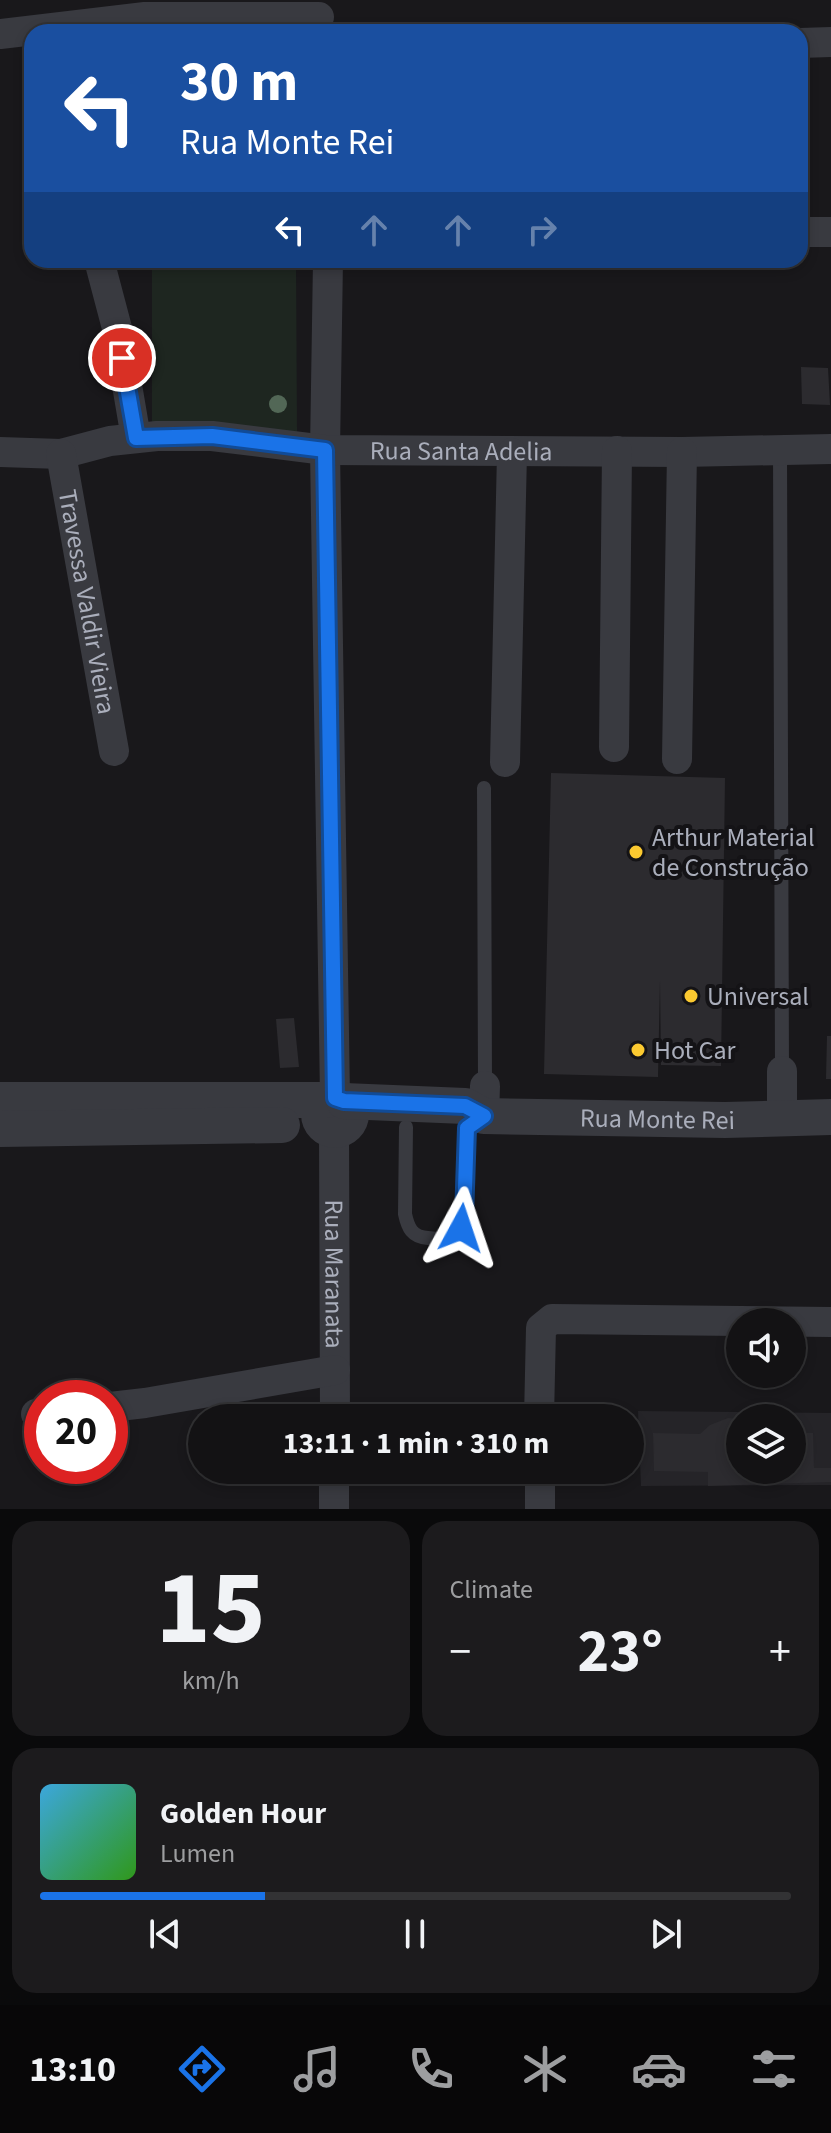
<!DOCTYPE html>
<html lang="en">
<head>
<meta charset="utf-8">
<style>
  body { margin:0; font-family:"Source Sans 3",sans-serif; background:#1c1b1d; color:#f1f3f6; height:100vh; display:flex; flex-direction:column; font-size:30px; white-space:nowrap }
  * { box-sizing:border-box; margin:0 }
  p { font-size:26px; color:#9d9ea0 }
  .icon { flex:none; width:44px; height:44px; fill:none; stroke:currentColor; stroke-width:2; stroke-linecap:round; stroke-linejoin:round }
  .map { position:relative; height:1509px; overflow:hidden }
  .panel { display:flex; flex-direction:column; gap:12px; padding:12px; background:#0a0a0b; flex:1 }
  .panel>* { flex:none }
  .banner { position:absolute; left:24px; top:24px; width:784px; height:244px; border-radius:24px; box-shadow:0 4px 12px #0003,0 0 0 2px #323234; background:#1a4fa0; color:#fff; overflow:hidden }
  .fabs { position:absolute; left:726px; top:1308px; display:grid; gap:16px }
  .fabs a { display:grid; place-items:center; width:80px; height:80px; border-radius:50%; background:#131214; box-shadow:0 4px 12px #0003,0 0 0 2px #323234; font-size:40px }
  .speed { position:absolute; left:24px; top:1380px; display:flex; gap:16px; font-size:40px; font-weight:700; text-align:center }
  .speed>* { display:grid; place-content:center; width:104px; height:104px; border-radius:50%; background:#131214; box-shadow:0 4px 12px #0003,0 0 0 2px #323234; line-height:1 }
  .speed .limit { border:12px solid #d22; background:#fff; color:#111 }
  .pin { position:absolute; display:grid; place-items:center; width:68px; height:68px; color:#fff; margin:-34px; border:4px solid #fff; border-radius:50%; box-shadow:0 2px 8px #0007 }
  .me { position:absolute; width:88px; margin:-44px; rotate:5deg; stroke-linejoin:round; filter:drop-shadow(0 0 6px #0008) }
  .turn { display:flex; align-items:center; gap:28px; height:168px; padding:0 24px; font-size:36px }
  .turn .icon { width:104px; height:104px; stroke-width:2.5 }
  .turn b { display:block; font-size:56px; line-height:68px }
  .lanes { display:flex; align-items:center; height:76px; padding:0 24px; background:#0003; justify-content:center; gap:40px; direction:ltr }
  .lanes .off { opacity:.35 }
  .big { font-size:60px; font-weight:700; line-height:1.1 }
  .panel .card { flex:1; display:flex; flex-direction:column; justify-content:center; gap:12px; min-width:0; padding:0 28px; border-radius:24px; background:#1c1b1d }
  .panel .dial { align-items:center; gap:0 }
  .dial b { font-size:104px; line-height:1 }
  .song { display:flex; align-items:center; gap:24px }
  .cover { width:96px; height:96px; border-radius:12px; background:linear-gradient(135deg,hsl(200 70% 55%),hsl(110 70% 35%)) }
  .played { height:8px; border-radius:4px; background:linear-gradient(90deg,#1a73e8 30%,#323234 30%) }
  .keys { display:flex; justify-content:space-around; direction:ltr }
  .heat { display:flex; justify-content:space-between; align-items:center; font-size:44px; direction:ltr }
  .panel .tiles { flex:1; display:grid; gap:12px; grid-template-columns:1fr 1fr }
  .card:last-child { grid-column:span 2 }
  .trip { position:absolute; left:188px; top:1404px; width:456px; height:80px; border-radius:40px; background:#131214; box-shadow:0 4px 12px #0003,0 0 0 2px #323234; font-weight:700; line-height:80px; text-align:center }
  .tab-bar { display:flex; height:128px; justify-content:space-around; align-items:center; background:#080708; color:#9d9ea0 }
  .tab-bar .icon { width:56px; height:56px }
  .tab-bar .active { color:#1a73e8 }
  .tab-bar b { font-size:36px; color:#f1f3f6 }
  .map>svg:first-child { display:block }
  .built { fill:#252428; fill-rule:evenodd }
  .green { fill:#1e2620 }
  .building { fill:#2c2b2f }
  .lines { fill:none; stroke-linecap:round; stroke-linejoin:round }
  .service { stroke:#393a40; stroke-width:14 }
  .minor { stroke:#393a40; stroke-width:30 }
  .tertiary { stroke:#393a40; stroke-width:36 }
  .tree { fill:#526756 }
  .route-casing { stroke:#114b97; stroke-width:20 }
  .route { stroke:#1a73e8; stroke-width:14 }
  .poi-dot { fill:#fbc930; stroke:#141316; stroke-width:3 }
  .labels { text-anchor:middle; stroke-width:8; stroke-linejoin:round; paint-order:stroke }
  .street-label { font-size:26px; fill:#aaaebb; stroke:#141316 }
  .poi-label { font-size:26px; fill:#aaaebb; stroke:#141316; text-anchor:start }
</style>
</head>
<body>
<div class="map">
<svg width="831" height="1509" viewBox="0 0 831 1509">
  <rect width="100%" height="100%" fill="#19181b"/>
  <path class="built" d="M638 1411 831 1413V1485L641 1486ZM740 1418H792V1470H740Z"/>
  <polygon class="green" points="152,260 296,260 297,432 152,426"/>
  <g class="building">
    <polygon points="801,367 828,368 830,405 802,404"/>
    <polygon points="551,773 725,778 721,1066 661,1065 660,981 658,1077 544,1074"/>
    <polygon points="294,1018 299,1067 280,1068 276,1019"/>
    <polygon points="827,1036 831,1036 831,1079 826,1079"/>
    <polygon points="728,1418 740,1419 740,1470 792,1470 792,1433 813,1433 814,1468 831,1468 831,1482 708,1486 708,1472 654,1471 653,1433 700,1434 710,1425"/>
  </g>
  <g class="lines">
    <g class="service">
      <polyline points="780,451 782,1071"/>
      <polyline points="484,788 485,1086"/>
      <path d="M406 1127 405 1214C408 1228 412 1237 428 1238 438 1239 450 1242 458 1234 471 1220 466 1149 467 1128"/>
    </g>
    <g class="minor">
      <polyline points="0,34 145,17 319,17"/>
      <polyline points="800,43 831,42"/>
      <polyline points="800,232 831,232"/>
      <polyline points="99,260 118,332 136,438"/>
      <polyline points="328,260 325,450 335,1098"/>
      <path id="s1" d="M0 452 61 454 110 441 157 436H212L325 450 682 452 831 449"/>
      <path id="s2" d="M61 454 114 751"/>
      <polyline points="614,747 617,451"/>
      <polyline points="677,759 682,452"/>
      <polyline points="505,762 512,453"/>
      <polyline points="782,1071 782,1118"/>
      <polyline points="484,1116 485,1086"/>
      <path id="s3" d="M334 1130 335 1418"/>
      <polyline points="110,1407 145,1403 335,1370"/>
      <polyline points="36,1414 42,1414"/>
      <polyline points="539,1418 541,1328 552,1319 831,1322"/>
      <polyline points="540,1470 540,1509"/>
      <polyline points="334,1509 334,1470"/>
    </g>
    <g class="tertiary">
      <circle cx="335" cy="1114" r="16"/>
      <polyline points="0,1100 327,1100"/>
      <path id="s4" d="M344 1101 465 1106 484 1116 725 1120 831 1117"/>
      <polyline points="0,1129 282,1125"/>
    </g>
  </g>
  <circle class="tree" cx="278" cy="404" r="9"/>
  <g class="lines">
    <g class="route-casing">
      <polyline id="route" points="122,358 136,438 212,436 325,450 335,1098 344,1101 465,1106 484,1116 467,1128 464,1218 461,1228"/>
    </g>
    <use href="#route" class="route"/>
  </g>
  <g class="poi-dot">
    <circle cx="636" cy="852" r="8"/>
    <circle cx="691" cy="996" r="8"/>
    <circle cx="638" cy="1050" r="8"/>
  </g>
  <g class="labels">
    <g class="street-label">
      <text dy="9" stroke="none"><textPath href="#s1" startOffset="464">Rua Santa Adelia</textPath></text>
      <text dy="9" stroke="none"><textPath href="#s2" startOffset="150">Travessa Valdir Vieira</textPath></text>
      <text dy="9" stroke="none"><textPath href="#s4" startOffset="316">Rua Monte Rei</textPath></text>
      <text dy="9" stroke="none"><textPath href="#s3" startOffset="144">Rua Maranata</textPath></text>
    </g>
    <g class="poi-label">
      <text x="652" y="846">Arthur Material<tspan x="652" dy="30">de Construção</tspan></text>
      <text x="707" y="1005">Universal</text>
      <text x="654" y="1059">Hot Car</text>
    </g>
  </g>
</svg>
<div class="fabs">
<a><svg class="icon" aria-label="sound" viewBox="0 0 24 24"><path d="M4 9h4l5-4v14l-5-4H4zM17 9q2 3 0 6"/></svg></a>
<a><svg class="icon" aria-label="layers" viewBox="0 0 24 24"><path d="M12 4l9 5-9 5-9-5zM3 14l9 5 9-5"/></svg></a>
</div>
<div class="speed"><div class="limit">20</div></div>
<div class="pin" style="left:122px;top:358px;background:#d93025"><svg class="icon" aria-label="arrive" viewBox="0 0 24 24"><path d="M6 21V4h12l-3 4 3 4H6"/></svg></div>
<svg class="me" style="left:461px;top:1228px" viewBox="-20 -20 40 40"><path d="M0-17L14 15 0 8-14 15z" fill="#1a73e8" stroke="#fff" stroke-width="4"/></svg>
<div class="trip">13:11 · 1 min · 310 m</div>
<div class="banner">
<div class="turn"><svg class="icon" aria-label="left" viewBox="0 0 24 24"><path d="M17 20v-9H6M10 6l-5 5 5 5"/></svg><div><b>30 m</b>Rua Monte Rei</div></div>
<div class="lanes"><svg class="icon" aria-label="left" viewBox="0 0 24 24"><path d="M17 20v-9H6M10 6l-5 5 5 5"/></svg><svg class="icon off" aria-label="ahead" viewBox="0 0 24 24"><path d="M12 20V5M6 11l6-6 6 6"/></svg><svg class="icon off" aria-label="ahead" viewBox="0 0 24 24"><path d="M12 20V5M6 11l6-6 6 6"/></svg><svg class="icon off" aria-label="right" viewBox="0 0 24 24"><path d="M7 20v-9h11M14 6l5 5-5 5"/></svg></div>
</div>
</div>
<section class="panel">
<div class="tiles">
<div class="card dial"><b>15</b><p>km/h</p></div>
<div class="card"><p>Climate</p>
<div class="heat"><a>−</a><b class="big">23°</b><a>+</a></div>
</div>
<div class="card">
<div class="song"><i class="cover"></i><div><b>Golden Hour</b><p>Lumen</p></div></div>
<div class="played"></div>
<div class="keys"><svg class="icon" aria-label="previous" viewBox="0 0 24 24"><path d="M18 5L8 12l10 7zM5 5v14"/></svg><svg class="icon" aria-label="pause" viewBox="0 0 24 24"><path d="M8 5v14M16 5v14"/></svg><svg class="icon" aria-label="next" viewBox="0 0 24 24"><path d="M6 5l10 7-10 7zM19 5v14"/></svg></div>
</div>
</div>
</section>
<nav class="tab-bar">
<b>13:10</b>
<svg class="icon active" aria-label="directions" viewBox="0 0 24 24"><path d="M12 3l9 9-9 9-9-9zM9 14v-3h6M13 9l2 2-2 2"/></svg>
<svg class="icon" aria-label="music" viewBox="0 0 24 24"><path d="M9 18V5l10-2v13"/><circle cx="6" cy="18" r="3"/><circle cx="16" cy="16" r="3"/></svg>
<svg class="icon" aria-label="phone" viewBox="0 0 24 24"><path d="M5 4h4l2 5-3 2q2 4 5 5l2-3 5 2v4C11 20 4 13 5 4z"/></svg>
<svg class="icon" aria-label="climate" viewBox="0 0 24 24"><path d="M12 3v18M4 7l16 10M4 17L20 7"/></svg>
<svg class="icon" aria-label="car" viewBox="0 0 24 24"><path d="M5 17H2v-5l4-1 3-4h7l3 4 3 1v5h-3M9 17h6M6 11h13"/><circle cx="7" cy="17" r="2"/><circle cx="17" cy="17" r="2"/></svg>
<svg class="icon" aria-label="filters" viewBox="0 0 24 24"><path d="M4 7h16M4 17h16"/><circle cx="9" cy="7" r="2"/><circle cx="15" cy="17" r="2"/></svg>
</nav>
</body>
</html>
